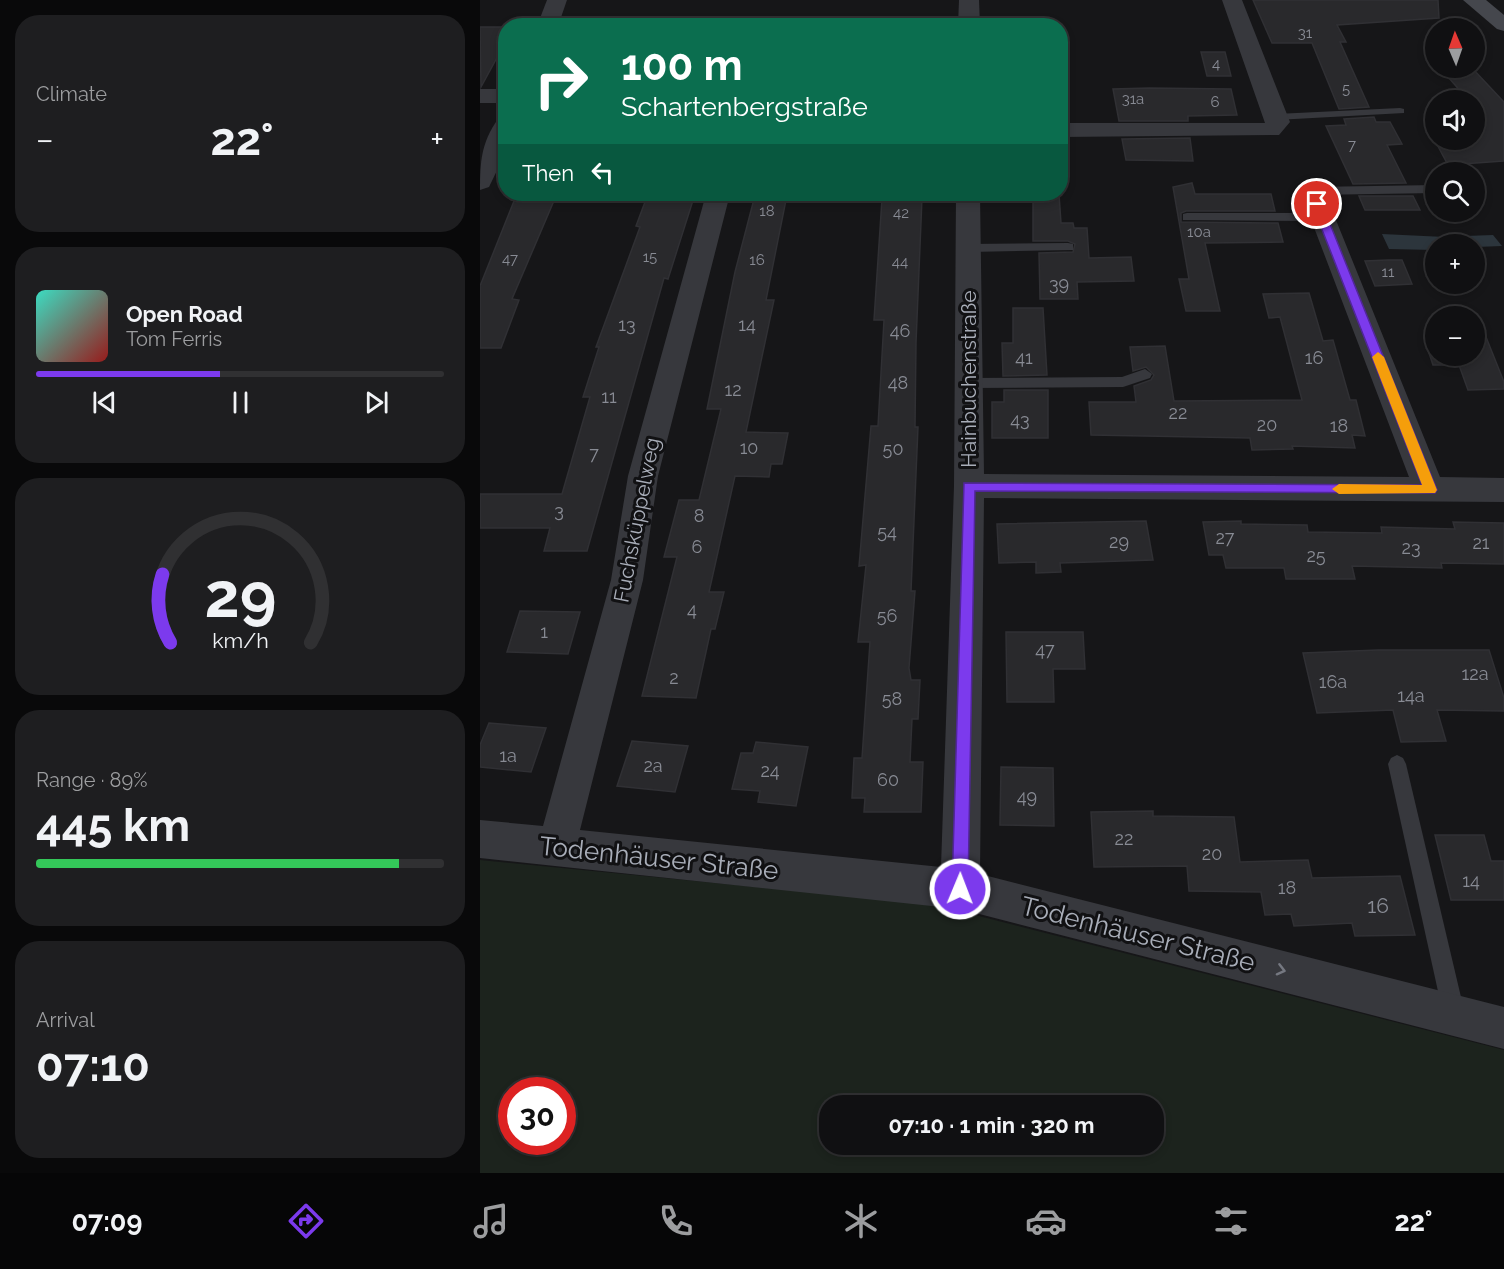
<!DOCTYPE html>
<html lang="en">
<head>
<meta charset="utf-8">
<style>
  body { margin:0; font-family:Raleway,sans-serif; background:#1e1e20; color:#f1f3f6; height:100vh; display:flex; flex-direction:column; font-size:22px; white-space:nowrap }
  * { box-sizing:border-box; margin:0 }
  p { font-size:20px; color:#9c9d9f }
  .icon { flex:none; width:33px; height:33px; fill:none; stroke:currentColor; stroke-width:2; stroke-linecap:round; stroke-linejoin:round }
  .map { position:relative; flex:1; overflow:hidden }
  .sheet { display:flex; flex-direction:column; gap:15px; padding:15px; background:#09090a; width:480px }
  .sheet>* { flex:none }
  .hud { position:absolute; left:18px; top:18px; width:570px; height:183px; border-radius:24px; box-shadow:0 3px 9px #0003,0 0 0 2px #303032; background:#0b6e4f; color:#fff; overflow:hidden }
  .needle { width:39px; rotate:358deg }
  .controls { position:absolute; left:945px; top:18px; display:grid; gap:12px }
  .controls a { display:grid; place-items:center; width:60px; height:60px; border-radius:50%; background:#101012; box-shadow:0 3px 9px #0003,0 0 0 2px #303032; font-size:30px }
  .speed { position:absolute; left:18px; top:1077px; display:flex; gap:12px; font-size:30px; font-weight:700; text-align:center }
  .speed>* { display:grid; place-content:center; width:78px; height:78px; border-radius:50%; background:#101012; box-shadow:0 3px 9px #0003,0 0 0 2px #303032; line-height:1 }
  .speed .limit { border:9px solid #d22; background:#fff; color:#111 }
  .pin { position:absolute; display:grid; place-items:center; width:51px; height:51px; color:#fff; margin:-26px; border:3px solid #fff; border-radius:50%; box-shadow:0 2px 6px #0007 }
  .me { position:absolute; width:66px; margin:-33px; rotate:1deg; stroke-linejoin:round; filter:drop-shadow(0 0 4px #0008) }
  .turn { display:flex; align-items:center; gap:21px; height:126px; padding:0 24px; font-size:27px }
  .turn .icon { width:78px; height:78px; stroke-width:2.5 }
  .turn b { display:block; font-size:42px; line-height:51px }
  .then { display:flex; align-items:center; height:57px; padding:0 24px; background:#0003; gap:12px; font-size:22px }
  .big { font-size:45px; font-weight:700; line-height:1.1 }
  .sheet .widget { flex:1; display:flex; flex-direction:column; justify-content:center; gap:9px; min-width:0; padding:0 21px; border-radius:24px; background:#1e1e20 }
  .sheet .dial { align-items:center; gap:0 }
  .dial svg { height:156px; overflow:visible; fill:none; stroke:#303032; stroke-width:7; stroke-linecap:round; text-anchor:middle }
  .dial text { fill:#f1f3f6; stroke:none }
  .song { display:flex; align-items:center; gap:18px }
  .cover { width:72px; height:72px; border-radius:9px; background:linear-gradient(135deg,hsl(170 70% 55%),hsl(0 70% 35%)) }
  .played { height:6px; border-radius:3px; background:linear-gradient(90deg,#7c3aed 45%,#303032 45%) }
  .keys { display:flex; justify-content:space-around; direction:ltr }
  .heat { display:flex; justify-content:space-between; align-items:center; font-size:33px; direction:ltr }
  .charge { height:9px; border-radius:4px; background:linear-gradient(90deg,#34c759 89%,#303032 0) }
  .trip { position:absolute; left:339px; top:1095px; width:345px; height:60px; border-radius:24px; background:#101012; box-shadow:0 3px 9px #0003,0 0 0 2px #303032; font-weight:700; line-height:60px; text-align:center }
  .menu { display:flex; height:96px; justify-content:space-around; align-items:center; background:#060607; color:#9c9d9f }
  .menu .icon { width:42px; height:42px }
  .menu .active { color:#7c3aed }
  .menu b { font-size:27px; color:#f1f3f6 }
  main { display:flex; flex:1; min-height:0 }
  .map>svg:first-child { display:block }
  .green { fill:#1c231d; fill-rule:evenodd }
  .water { fill:#2c353c }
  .building { fill:#29292c; stroke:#303034; stroke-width:1.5 }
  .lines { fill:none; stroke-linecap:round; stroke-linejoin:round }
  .service { fill:#37383d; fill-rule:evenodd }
  .minor { fill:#37383d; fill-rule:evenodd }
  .secondary { fill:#45474d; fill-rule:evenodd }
  .oneway { stroke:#757881 }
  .route { fill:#7c3aed; stroke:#51269a; stroke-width:1.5 }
  .slow { fill:#f59e0b }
  .labels { text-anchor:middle; stroke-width:6; stroke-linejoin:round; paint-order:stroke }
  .far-number-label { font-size:15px; fill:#888b94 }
  .number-label { font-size:18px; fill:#888b94 }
  .street-label { font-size:21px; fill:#a8adb8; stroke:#111113 }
  .near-number-label { font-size:21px; fill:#888b94 }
  .near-street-label { font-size:26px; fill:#a8adb8; stroke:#111113 }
</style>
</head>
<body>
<main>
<section class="sheet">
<div class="widget"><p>Climate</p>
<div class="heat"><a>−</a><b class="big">22°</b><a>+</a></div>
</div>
<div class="widget">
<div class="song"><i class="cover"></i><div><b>Open Road</b><p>Tom Ferris</p></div></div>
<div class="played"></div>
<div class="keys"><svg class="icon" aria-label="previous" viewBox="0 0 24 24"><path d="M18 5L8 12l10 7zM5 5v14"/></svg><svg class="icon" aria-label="pause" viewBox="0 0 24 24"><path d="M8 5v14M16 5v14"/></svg><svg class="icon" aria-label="next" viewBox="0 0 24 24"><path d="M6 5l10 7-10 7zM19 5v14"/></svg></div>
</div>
<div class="widget dial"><svg viewBox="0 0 100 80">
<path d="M14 69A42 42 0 1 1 86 69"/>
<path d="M14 69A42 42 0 0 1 10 34" stroke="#7c3aed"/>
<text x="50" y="56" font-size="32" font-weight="700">29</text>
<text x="50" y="72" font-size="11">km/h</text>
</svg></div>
<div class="widget"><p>Range · 89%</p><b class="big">445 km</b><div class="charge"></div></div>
<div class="widget"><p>Arrival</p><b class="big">07:10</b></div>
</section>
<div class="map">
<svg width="1024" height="1173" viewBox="0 0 1024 1173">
  <rect width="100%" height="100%" fill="#161618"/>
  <path class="green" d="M0 860 452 904 1024 1050V1173H0ZM32 1090H82V1142H32ZM350 1106H674V1144H350Z"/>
  <g class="water">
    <polygon points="902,234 965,237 963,244 956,244 955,250 909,249"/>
    <polygon points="1013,235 1022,246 996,247 995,253 994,244 980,244 985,236"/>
  </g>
  <g class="building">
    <polygon points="773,0 958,0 959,18 857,25 866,42 860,42 889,107 859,109 832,43 792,43"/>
    <polygon points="0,27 26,27 26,41 1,87"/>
    <polygon points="721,52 745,52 751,76 727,76"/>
    <polygon points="992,68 1024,102 1024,161 968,165 945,122 956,122 956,140 994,140 994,120 1005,119 994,107 994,100 988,100 963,71"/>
    <polygon points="669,88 751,89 757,115 708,116 708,121 639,121 633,89"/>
    <polygon points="894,117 896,122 910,122 922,144 907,145 926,183 873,184 846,126 866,125 864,119"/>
    <polygon points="710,138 713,161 646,160 642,139"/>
    <polygon points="712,183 715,194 791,194 795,211 706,211 701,213 701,222 798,223 803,242 725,243 740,311 706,311 699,279 709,279 693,187"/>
    <polygon points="168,194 215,194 188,279 184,278 107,551 64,551 70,528 0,528 0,494 82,494 110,397 103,397 119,347 116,347 160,227 156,226"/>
    <polygon points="553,194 579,194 581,223 593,223 594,228 607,228 609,258 651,257 654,281 597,282 598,299 560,299 559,253 593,252 595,244 588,241 553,241"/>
    <polygon points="36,196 76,196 32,299 39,300 21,348 0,348 0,286"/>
    <polygon points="879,196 933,196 940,210 885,210"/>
    <polygon points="442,198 436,343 435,427 438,427 431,591 435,591 429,668 431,680 440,680 438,719 432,719 430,762 443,762 441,812 384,812 385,798 372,798 374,758 382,758 390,642 378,642 386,565 379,566 391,426 398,426 404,320 394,320 402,199"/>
    <polygon points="274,199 306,200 286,300 294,300 266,432 308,433 302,464 291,464 289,477 255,476 229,592 244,592 235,629 231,629 216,698 162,696 197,557 184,557 199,500 219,500 241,409 227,409 255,272"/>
    <polygon points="908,260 922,260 932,284 895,286 885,261"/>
    <polygon points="829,293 843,341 853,340 870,400 876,400 885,436 872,435 875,448 812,446 813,449 772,450 770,438 611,435 609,402 656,402 654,386 671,380 674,375 666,367 653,371 650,347 685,346 694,401 822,400 800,317 789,318 783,294"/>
    <polygon points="533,308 563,308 567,375 523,376 522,343 533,343"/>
    <polygon points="956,337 956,356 994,356 994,337 1006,337 1024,382 1024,389 988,390 979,365 953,365 944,338"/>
    <polygon points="524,390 568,390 568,438 512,438 512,402 524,402"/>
    <polygon points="666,521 673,560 580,563 581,572 556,573 556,562 519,563 517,524"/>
    <polygon points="761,521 761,524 827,525 828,532 902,533 901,527 975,529 973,522 1024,523 1024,564 961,563 962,568 872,566 875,579 806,579 804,568 746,568 743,555 729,555 723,522"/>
    <polygon points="40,611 100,612 88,654 27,652"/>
    <polygon points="526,632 603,632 605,669 573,669 574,702 527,702"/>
    <polygon points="898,650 1009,650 1024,698 1024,711 957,710 966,741 921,742 913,710 837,713 823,653"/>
    <polygon points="9,723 66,728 51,772 0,767 0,745"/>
    <polygon points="152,741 208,746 195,792 137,786"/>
    <polygon points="276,742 328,747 316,806 278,802 280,791 252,789 261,753 273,753"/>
    <polygon points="521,767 573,768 574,826 520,825"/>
    <polygon points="673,811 673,816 754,817 760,862 828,860 832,878 920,876 935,935 875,936 872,923 814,926 811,914 785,915 781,892 709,891 707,866 614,867 611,812"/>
    <polygon points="955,835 1004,835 1011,861 1024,861 1024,900 971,900"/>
  </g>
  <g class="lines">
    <g class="service">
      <polygon points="920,108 924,109 924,113 796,120 790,117 796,114"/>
      <polygon points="956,185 956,193 832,195 826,191 832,187"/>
      <polygon points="707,213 842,213 848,217 842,221 703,220 703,214"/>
      <polygon points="588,243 593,244 593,250 489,252 483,248 489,244"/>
      <polygon points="665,369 672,374 670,378 643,387 489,388 482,383 489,378 642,377"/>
      <polygon points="917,755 923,758 926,764 985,1014 981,1021 974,1025 967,1021 963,1014 908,764 911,758"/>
    </g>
    <g class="minor">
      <polygon points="67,0 87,0 78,26 57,26"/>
      <polygon points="479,0 499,0 500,26 478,26"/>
      <polygon points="742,0 762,0 810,122 799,135 580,137 580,123 785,123"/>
      <rect x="0" y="89" width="26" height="14"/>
      <path d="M26 117V152L9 187 0 190C0 162 1 143 18 119Z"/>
      <polygon points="831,180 840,182 843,188 960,477 1024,478 1024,502 504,498 500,874 1024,1007 1024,1049 480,909 0,858 0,820 63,826 131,580 148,476 226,194 250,194 178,476 163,580 100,830 461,867 474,486 476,194 500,194 504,474 929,477 819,188 822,182"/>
    </g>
    <polygon class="secondary" points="983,0 1006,0 1024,15 1024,31 1017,29"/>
  </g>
  <defs><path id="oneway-chevron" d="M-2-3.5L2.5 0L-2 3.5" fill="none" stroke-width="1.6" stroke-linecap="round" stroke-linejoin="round" transform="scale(1.5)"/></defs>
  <use class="oneway" href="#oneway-chevron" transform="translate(801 970) rotate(14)"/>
  <polygon class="route" points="833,201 842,204 957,490 955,493 495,491 488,889 486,895 480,897 474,895 472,889 484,483 942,485 832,204"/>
  <polygon class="slow" points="898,352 904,357 957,490 955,493 859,494 852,489 859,484 942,485 892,357"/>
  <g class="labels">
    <g class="far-number-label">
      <text x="825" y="38">31</text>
      <text x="736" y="69">4</text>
      <text x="866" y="94">5</text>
      <text x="653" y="104">31a</text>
      <text x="735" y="107">6</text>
      <text x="872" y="150">7</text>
      <text x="287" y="216">18</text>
      <text x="421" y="218">42</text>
      <text x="719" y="237">10a</text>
      <text x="170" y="262">15</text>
      <text x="30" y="264">47</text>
      <text x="277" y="265">16</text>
      <text x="420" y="267">44</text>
      <text x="908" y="277">11</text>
    </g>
    <g class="number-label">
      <text x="579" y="290">39</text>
      <text x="147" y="331">13</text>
      <text x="267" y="331">14</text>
      <text x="420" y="337">46</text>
      <text x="544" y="364">41</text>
      <text x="834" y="364">16</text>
      <text x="418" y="389">48</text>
      <text x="253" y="396">12</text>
      <text x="129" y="403">11</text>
      <text x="698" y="419">22</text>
      <text x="540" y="426">43</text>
      <text x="787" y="431">20</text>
      <text x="859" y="432">18</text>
      <text x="269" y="454">10</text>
      <text x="413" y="455">50</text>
      <text x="114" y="460">7</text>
      <text x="79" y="517">3</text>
      <text x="219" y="522">8</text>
      <text x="407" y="538">54</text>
      <text x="745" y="544">27</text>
      <text x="639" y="548">29</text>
      <text x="1001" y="549">21</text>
      <text x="217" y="553">6</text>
      <text x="931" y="554">23</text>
      <text x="836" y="562">25</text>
      <text x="212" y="616">4</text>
      <text x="407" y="622">56</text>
      <text x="64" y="638">1</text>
      <text x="565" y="656">47</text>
      <text x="995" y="680">12a</text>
      <text x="194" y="684">2</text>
      <text x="853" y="688">16a</text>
      <text x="931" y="702">14a</text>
      <text x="412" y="705">58</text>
      <text x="28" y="762">1a</text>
      <text x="173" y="772">2a</text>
      <text x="290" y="777">24</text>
      <text x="408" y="786">60</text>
      <text x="547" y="803">49</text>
      <text x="644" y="845">22</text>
      <text x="732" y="860">20</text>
      <text x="991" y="887">14</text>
      <text x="807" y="894">18</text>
    </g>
    <g class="street-label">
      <text transform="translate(489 379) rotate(-90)" y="7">Hainbuchenstraße</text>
      <text transform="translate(157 520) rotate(-79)" y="7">Fuchsküppelweg</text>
    </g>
    <g class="near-number-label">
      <text x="898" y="913">16</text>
    </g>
    <g class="near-street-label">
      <text transform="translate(179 858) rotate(6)" y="9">Todenhäuser Straße</text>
      <text transform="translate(658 934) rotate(14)" y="9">Todenhäuser Straße</text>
    </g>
  </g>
</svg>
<div class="controls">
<a><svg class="needle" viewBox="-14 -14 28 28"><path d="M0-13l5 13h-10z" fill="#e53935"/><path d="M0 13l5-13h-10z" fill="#9c9d9f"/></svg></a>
<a><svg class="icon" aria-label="sound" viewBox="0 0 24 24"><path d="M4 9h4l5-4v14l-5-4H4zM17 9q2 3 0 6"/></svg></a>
<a><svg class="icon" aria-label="search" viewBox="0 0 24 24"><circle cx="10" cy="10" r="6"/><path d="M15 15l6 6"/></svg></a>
<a>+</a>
<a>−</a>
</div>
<div class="speed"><div class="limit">30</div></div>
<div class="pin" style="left:837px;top:204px;background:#d93025"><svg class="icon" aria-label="arrive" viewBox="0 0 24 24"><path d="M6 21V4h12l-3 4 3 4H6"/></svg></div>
<svg class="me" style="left:480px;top:889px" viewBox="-20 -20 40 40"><circle r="17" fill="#7c3aed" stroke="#fff" stroke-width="3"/><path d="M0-11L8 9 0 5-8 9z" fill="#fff"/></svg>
<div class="trip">07:10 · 1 min · 320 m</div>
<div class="hud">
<div class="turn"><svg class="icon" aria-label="right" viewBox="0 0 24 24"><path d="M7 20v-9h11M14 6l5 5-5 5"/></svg><div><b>100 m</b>Schartenbergstraße</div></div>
<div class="then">Then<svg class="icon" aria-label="left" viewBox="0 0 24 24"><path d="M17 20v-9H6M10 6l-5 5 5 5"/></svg></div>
</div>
</div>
</main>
<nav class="menu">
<b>07:09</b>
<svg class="icon active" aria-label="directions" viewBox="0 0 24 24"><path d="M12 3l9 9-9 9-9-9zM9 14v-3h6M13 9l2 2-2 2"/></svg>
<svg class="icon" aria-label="music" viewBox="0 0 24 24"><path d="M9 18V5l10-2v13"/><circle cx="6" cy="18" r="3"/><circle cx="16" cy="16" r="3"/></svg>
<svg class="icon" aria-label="phone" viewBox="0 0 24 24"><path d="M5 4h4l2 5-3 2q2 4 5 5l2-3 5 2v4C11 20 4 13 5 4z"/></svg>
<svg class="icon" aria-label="climate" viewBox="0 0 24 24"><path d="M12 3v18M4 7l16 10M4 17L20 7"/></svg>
<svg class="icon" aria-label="car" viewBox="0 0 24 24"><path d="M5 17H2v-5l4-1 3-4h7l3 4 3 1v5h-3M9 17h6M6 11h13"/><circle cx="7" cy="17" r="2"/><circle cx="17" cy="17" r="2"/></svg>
<svg class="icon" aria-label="filters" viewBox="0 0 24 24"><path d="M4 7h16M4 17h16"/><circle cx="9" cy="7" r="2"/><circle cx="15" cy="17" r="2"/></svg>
<b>22°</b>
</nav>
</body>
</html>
